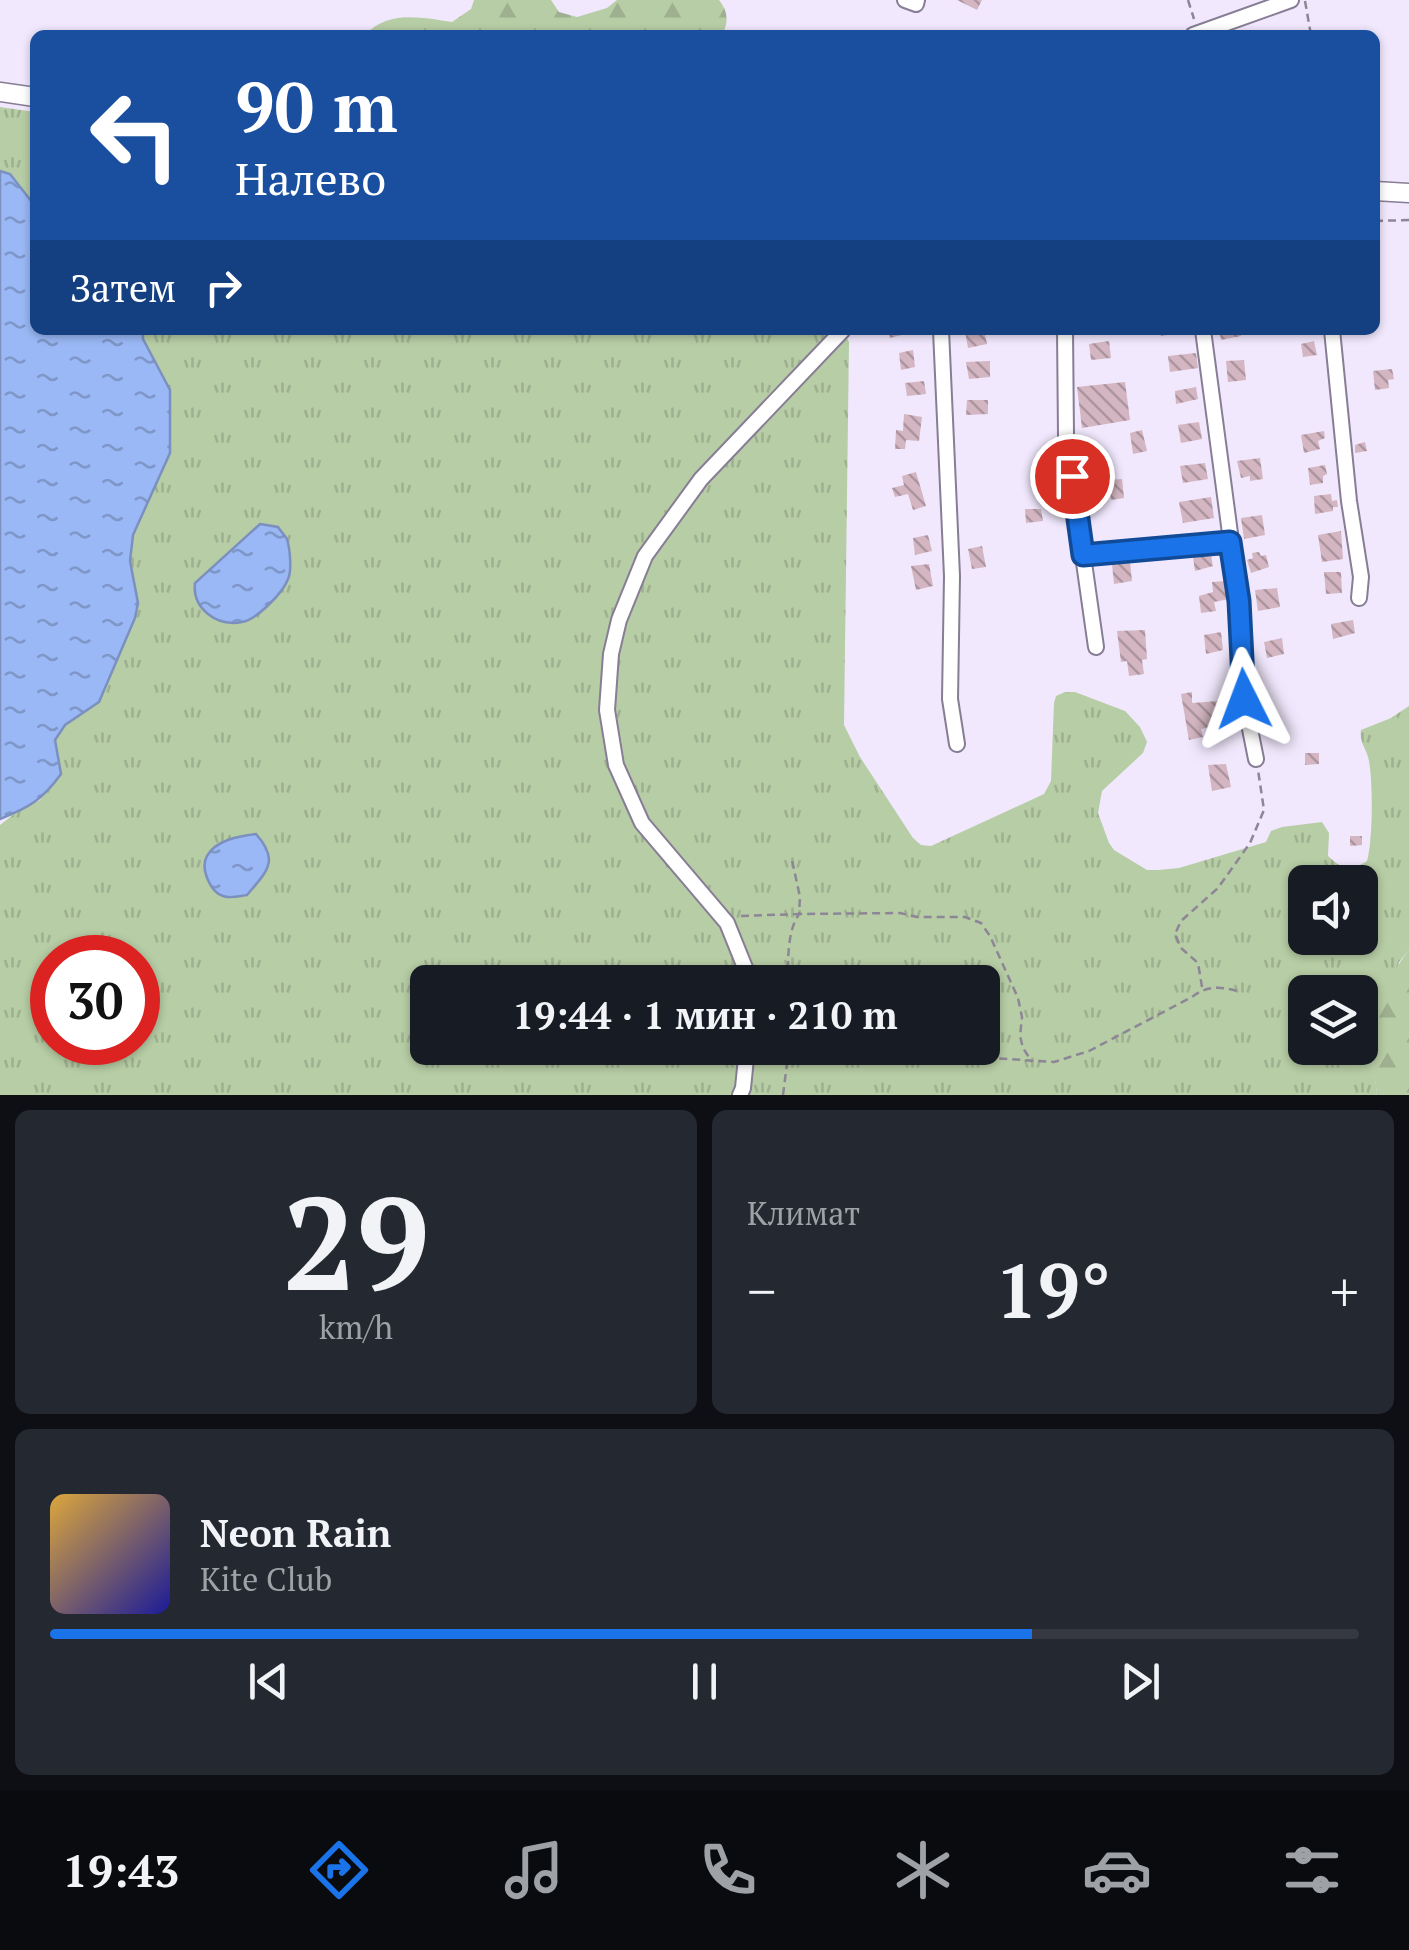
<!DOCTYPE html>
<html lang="ru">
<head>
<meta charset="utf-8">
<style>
  body { margin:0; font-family:"PT Serif",serif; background:#242831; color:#f1f3f6; height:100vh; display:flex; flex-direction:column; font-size:38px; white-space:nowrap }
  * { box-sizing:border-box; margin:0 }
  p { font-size:32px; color:#9ea1a6 }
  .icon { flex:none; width:55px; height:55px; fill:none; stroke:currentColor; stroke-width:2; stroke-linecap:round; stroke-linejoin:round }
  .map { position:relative; height:1095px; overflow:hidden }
  .details { display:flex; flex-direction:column; gap:15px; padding:15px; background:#0d0f14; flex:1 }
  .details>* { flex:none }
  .banner { position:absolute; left:30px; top:30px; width:1350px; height:305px; border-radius:15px; box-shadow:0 2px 8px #0004; background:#1a4fa0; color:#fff; overflow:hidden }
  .controls { position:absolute; left:1288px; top:865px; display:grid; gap:20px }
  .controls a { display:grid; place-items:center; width:90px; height:90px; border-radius:15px; background:#171b24; box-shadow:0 2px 8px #0004; font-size:50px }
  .speed { position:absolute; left:30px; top:935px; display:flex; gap:20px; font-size:50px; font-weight:700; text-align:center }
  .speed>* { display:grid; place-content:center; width:130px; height:130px; border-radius:50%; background:#171b24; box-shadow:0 2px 8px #0004; line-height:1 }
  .speed .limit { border:15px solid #d22; background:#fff; color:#111 }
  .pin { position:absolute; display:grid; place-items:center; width:85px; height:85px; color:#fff; margin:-42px; border:5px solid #fff; border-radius:50%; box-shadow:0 2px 10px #0007 }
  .me { position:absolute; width:110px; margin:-55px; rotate:357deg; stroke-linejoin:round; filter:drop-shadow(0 0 8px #0008) }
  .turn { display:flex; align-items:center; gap:35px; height:210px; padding:0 40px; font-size:45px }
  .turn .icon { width:130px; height:130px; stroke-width:2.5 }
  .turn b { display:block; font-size:70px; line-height:85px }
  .then { display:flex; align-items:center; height:95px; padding:0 40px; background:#0003; gap:20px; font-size:38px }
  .big { font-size:75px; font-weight:700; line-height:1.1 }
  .details .tile { flex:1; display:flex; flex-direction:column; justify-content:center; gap:15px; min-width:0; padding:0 35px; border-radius:15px; background:#242831 }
  .details .dial { align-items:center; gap:0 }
  .dial b { font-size:130px; line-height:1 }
  .song { display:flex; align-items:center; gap:30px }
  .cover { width:120px; height:120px; border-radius:15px; background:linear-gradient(135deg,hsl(40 70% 55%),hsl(240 70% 35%)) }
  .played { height:10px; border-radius:5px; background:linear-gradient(90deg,#1a73e8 75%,#363941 75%) }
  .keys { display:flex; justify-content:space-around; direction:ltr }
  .heat { display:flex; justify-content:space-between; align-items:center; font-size:55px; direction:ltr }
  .details .tiles { flex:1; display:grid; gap:15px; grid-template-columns:1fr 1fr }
  .tile:last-child { grid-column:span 2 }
  .trip { position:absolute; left:410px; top:965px; width:590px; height:100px; border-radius:15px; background:#171b24; box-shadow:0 2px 8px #0004; font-weight:700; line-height:100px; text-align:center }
  .tab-bar { display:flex; height:160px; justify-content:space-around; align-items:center; background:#090b0e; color:#9ea1a6 }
  .tab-bar .icon { width:70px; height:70px }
  .tab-bar .selected { color:#1a73e8 }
  .tab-bar b { font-size:45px; color:#f1f3f6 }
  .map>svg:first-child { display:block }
  .grass { fill:url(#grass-tufts); fill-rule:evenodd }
  .forest { fill:url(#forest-firs) }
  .water { fill:url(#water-ripples); stroke:#7b90be; stroke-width:2.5 }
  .building { fill:url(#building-back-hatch) }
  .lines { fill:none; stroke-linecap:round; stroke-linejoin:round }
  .minor-casing { stroke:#877d95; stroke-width:18 }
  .major-casing { stroke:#877d95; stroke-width:21 }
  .path { stroke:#8d8696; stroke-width:2.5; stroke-dasharray:8 5; stroke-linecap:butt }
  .minor { stroke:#fff; stroke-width:14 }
  .major { stroke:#fff; stroke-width:18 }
  .route-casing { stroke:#114b97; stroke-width:25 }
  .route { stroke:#1a73e8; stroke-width:18 }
</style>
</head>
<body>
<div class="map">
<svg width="1409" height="1095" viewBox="0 0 1409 1095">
  <defs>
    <pattern id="grass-tufts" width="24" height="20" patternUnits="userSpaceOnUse" patternTransform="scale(2.5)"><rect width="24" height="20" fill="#b7cda5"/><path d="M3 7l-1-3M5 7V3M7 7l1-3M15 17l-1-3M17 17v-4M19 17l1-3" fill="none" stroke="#9eb08f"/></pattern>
    <pattern id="forest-firs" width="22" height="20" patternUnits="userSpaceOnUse" patternTransform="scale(2.5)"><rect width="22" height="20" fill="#b7cda5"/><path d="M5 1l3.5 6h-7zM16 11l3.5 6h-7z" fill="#9eb08f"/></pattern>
    <pattern id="water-ripples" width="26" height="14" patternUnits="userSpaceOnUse" patternTransform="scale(2.5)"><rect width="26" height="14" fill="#99b8f5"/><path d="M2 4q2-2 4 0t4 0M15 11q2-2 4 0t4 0" fill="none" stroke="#7e96c8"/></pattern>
    <pattern id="building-back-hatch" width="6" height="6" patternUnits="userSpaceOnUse" patternTransform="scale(2.5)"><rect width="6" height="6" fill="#d3b6c1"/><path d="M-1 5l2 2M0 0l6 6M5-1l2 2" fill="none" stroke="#ac959e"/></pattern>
  </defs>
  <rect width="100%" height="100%" fill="#f1e8fd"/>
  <g class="grass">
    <polygon points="0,107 35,112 35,206 11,174 0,171"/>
    <path d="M143 330H843L849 342 844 725 860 757 913 838 921 845 931 846 1044 794 1051 781 1054 703 1056 696 1065 692H1075L1125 711 1140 727 1147 742 1143 753 1102 791 1098 813 1109 843 1114 850 1147 870H1158L1179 868 1266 842 1271 831 1282 827 1322 822 1329 833 1328 856C1343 870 1349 872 1367 861 1373 840 1373 783 1369 761 1367 749 1359 743 1361 730L1391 718 1409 706V950L1399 962 1372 1057 1377 1093 1375 1095H0V825L14 814 40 800 61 774 55 741 65 725 99 702 135 618 134 582 130 561 133 535 170 453V390L143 339ZM205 858 270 864 247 895 209 881 204 869ZM1305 882H1360V938H1305ZM52 958H138V1042H52ZM428 982H982V1048H428ZM1305 992H1360V1048H1305Z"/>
  </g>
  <g class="forest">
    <path d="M474 0H551L559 12 577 17 607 8 617 0H719C728 11 729 22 722 35H365C387 10 422 17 452 22L471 9Z"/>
    <path d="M1409 950V1095H1375L1377 1093C1375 1080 1372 1066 1373 1053 1377 1019 1386 977 1409 950Z"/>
  </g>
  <g class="water">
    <path d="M0 171 10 174 35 206V330H143V339L170 390V453L133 535 130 561 138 603 135 618 99 702 65 725 55 740 61 774C42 800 30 807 0 819Z"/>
    <path d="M260 524 278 527C280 530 285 536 287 539 290 549 292 571 288 579 283 593 256 620 242 622 216 627 192 608 195 583Z"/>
    <path d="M256 834C280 861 267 871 247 895 239 896 231 899 223 896 210 892 200 868 207 856 216 840 239 836 256 834Z"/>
  </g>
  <g class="building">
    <polygon points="957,0 982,0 977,10"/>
    <polygon points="888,330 917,330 917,331 890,338"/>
    <polygon points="984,330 987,344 968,348 965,331"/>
    <polygon points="1160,330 1185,330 1185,332 1161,336"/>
    <polygon points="1219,330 1240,330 1241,336 1221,340"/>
    <polygon points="1109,341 1111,358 1091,360 1089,344"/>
    <polygon points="1314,341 1317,355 1303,357 1301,344"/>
    <polygon points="913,350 915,367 901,370 899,353"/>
    <polygon points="1196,353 1198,368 1170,372 1168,356"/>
    <polygon points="1244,360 1246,380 1228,382 1226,361"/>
    <polygon points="990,361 990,377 969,379 966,362"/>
    <polygon points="1392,369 1394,379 1388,380 1389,388 1375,390 1373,371"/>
    <polygon points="924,381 926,394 907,396 905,383"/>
    <polygon points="1125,382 1130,420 1082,428 1077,387"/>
    <polygon points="1196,387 1198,399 1176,404 1175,391"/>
    <polygon points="967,400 988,400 988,414 966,415"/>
    <polygon points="904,414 922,417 919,441 906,440 905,449 895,449 896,430 903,431"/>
    <polygon points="1199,422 1202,439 1181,443 1178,425"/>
    <polygon points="1142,430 1147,451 1133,454 1130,433"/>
    <polygon points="1324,431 1325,438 1318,441 1320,449 1304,453 1301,435"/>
    <polygon points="1365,442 1367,451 1355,453 1355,445"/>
    <polygon points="1260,458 1263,479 1250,481 1250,476 1241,478 1237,461"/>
    <polygon points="1205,463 1208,479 1183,483 1180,466"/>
    <polygon points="1325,465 1327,474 1323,476 1323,483 1310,485 1308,468"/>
    <polygon points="916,472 926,506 913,510 908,494 895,497 892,488 904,485 902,476"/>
    <polygon points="1122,479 1124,498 1111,500 1109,480"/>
    <polygon points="1331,494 1332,501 1337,500 1338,507 1333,507 1333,511 1315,514 1314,496"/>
    <polygon points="1211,497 1214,518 1183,523 1179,502"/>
    <polygon points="1025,509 1041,509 1043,521 1026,523"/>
    <polygon points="1262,515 1265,535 1244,539 1241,518"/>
    <polygon points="1341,531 1343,559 1322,562 1318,535"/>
    <polygon points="928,535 932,551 915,555 913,538"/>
    <polygon points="982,546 986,567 972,569 968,549"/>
    <polygon points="1259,552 1261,556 1266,555 1269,567 1251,573 1247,560 1253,558 1252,553"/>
    <polygon points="1211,555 1213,566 1195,571 1193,557"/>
    <polygon points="1130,562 1132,581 1114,584 1112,564"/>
    <polygon points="929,564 933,586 916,590 911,566"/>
    <polygon points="1324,572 1341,572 1342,593 1326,594"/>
    <polygon points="1226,581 1229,599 1214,602 1216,611 1201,613 1199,596 1213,592 1212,582"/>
    <polygon points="1277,588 1280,607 1258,611 1255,590"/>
    <polygon points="1353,620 1355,633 1333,639 1331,624"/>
    <polygon points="1145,630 1147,659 1142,660 1144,674 1129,676 1127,661 1121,662 1117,631"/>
    <polygon points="1221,632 1223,650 1206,654 1204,635"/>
    <polygon points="1282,638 1284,654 1267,658 1264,642"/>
    <polygon points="1192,692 1192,703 1219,701 1224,724 1201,729 1203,737 1189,740 1181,694"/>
    <polygon points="1305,753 1319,753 1319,764 1305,765"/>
    <polygon points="1226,764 1231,787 1212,791 1208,765"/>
    <polygon points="1350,836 1362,836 1362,845 1350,846"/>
  </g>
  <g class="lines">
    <g class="minor-casing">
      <g id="minor">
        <polyline points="905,0 916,4 917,0"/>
        <polyline points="1193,35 1291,0"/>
        <polyline points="941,330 952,576 950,699 957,744"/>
        <polyline points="1065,330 1066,436 1096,647"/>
        <polyline points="1203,330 1239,601 1244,699 1256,759"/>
        <polyline points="1332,330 1349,501 1361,577 1359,598"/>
        <polyline points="1083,555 1231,542"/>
        <polyline points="748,982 748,975 727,923 642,823 616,765 607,710 611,654 619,620 645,556 701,479 843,330"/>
        <polyline points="740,1095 743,1088 747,1048"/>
      </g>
    </g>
    <g class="major-casing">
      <g id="major">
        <polyline points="0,92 35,97"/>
        <polyline points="1375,191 1409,193"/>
      </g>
    </g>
    <g class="path">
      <polyline points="1188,0 1194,19"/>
      <polyline points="1305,1 1311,35"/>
      <polyline points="1375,221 1409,220"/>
      <polyline points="741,916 799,914 800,897 792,860"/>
      <path d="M788 982C788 962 787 931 799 914L900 913 917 917H965L981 923 990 936 1018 998 1022 1017 1020 1036 1023 1048 1032 1062"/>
      <polyline points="1202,987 1198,963 1181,948 1175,934 1181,921 1218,888 1250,843 1264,810 1258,770"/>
      <path d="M909 1048 960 1056 1054 1062 1089 1051 1192 997C1206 986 1220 986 1237 991"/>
      <polyline points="783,1095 789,1048"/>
    </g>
    <use href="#minor" class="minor"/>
    <use href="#major" class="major"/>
  </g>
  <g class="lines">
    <g class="route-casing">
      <polyline id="route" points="1072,476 1083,555 1230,542 1239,601 1244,699"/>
    </g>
    <use href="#route" class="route"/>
  </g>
</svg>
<div class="controls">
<a><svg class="icon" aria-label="sound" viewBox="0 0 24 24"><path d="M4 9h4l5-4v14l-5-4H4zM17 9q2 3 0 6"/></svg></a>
<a><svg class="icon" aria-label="layers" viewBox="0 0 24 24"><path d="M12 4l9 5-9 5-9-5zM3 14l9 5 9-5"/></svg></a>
</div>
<div class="speed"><div class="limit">30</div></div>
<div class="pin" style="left:1072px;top:476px;background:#d93025"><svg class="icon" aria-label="arrive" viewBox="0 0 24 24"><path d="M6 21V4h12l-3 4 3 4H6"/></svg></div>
<svg class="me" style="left:1244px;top:699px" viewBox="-20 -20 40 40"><path d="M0-17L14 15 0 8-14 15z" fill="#1a73e8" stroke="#fff" stroke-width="4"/></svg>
<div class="trip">19:44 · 1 мин · 210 m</div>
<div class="banner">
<div class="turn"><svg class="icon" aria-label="left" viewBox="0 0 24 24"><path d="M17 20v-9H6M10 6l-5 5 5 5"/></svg><div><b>90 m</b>Налево</div></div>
<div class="then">Затем<svg class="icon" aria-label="right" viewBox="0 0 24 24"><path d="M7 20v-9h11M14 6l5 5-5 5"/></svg></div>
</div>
</div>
<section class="details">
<div class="tiles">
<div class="tile dial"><b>29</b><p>km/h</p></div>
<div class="tile"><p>Климат</p>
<div class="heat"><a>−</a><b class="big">19°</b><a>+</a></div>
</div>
<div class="tile">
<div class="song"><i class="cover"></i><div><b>Neon Rain</b><p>Kite Club</p></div></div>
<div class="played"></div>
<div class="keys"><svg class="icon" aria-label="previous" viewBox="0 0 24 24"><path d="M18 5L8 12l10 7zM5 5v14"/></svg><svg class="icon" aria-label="pause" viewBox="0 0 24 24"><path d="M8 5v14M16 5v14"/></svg><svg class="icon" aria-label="next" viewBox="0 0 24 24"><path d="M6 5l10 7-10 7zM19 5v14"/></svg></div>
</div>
</div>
</section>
<nav class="tab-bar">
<b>19:43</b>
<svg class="icon selected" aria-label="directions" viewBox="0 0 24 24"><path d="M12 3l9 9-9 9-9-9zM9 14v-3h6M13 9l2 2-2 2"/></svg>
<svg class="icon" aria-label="music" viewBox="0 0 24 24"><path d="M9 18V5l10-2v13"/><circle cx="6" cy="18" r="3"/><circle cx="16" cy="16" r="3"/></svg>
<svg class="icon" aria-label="phone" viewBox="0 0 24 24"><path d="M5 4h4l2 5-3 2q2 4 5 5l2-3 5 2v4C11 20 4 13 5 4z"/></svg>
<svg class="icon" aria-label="climate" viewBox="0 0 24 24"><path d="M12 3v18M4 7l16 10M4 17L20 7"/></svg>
<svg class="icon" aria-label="car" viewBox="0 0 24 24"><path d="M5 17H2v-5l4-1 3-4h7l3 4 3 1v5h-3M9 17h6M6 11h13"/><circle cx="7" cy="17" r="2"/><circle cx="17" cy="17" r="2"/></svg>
<svg class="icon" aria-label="filters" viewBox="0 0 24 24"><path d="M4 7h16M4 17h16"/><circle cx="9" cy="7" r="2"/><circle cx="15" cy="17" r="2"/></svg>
</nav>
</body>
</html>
